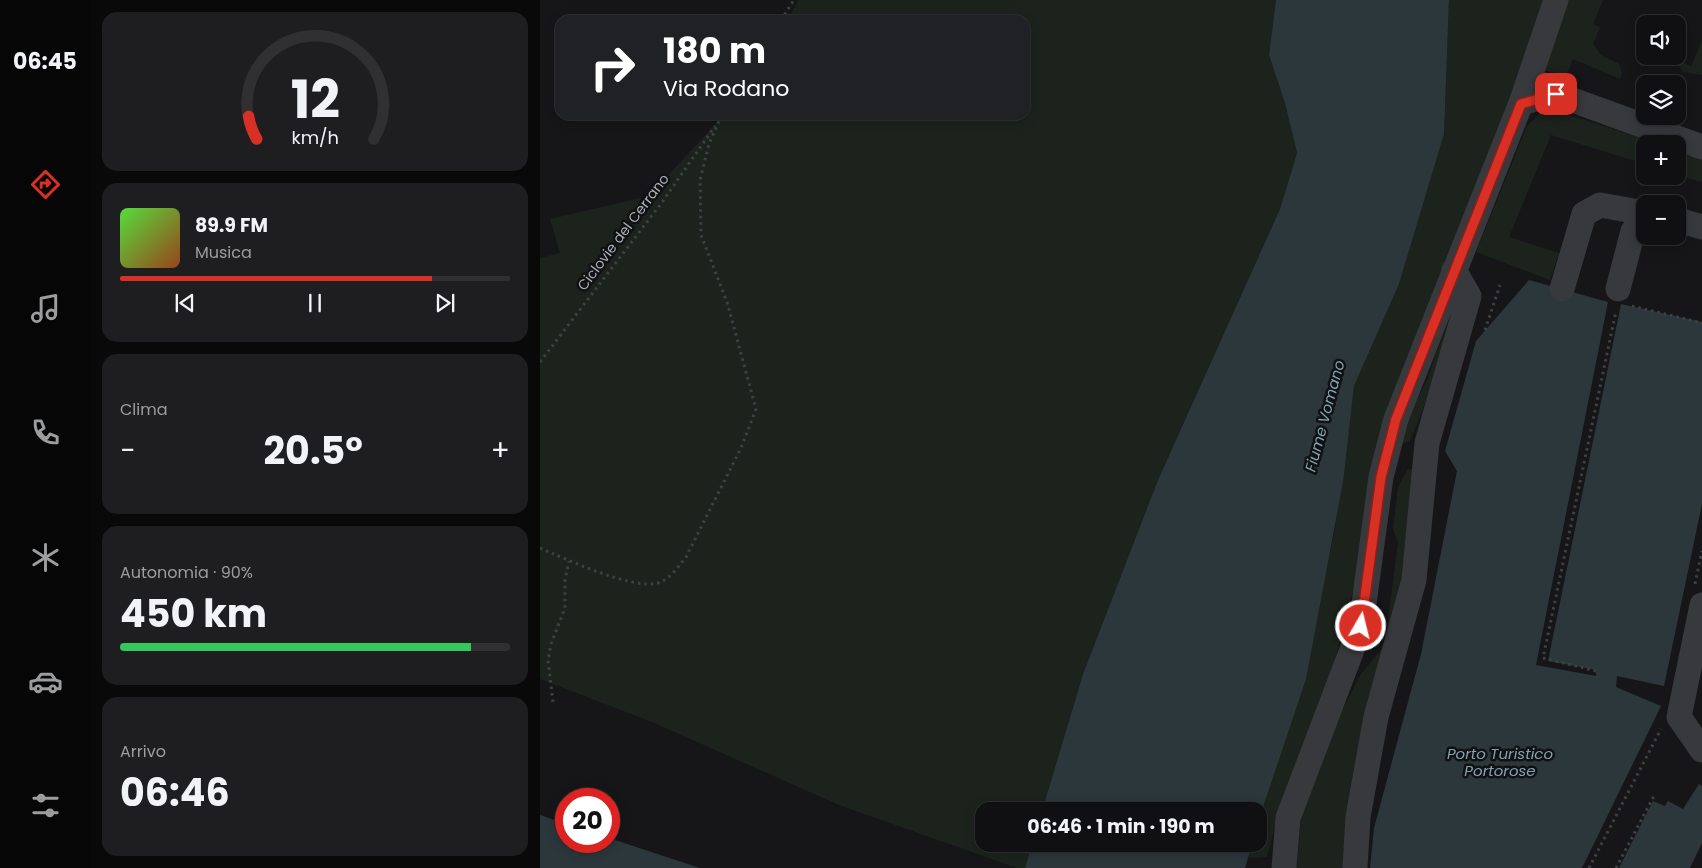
<!DOCTYPE html>
<html lang="it">
<head>
<meta charset="utf-8">
<style>
  body { margin:0; font-family:Poppins,sans-serif; background:#1e1e20; color:#f1f3f6; height:100vh; display:flex; flex-direction:column; font-size:19px; white-space:nowrap }
  * { box-sizing:border-box; margin:0 }
  p { font-size:16px; color:#9c9d9f }
  .icon { flex:none; width:28px; height:28px; fill:none; stroke:currentColor; stroke-width:2; stroke-linecap:round; stroke-linejoin:round }
  .map { position:relative; flex:1; overflow:hidden }
  .side { display:flex; flex-direction:column; gap:12px; padding:12px; background:#09090a; width:450px }
  .side>* { flex:none }
  .banner { position:absolute; left:15px; top:15px; width:475px; height:105px; border-radius:15px; box-shadow:0 2px 12px #0003,0 0 0 1px #303032; background:#202124; color:#fff; overflow:hidden }
  .buttons { position:absolute; left:1096px; top:15px; display:grid; gap:10px }
  .buttons a { display:grid; place-items:center; width:50px; height:50px; border-radius:10px; background:#101012; box-shadow:0 2px 12px #0003,0 0 0 1px #303032; font-size:25px }
  .speed { position:absolute; left:15px; top:788px; display:flex; gap:10px; font-size:25px; font-weight:700; text-align:center }
  .speed>* { display:grid; place-content:center; width:65px; height:65px; border-radius:50%; background:#101012; box-shadow:0 2px 12px #0003,0 0 0 1px #303032; line-height:1 }
  .speed .limit { border:8px solid #d22; background:#fff; color:#111 }
  .pin { position:absolute; display:grid; place-items:center; width:42px; height:42px; color:#fff; margin:-21px; border-radius:10px; box-shadow:0 2px 8px #0006 }
  .me { position:absolute; width:55px; margin:-28px; rotate:8deg; stroke-linejoin:round; filter:drop-shadow(0 0 4px #0008) }
  .turn { display:flex; align-items:center; gap:18px; height:105px; padding:0 25px; font-size:22px }
  .turn .icon { width:65px; height:65px; stroke-width:2.5 }
  .turn b { display:block; font-size:35px; line-height:42px }
  .big { font-size:38px; font-weight:700; line-height:1.1 }
  .side .card { flex:1; display:flex; flex-direction:column; justify-content:center; gap:8px; min-width:0; padding:0 18px; border-radius:15px; background:#1e1e20 }
  .side .dial { align-items:center; gap:0 }
  .dial svg { height:130px; overflow:visible; fill:none; stroke:#303032; stroke-width:7; stroke-linecap:round; text-anchor:middle }
  .dial text { fill:#f1f3f6; stroke:none }
  .song { display:flex; align-items:center; gap:15px }
  .cover { width:60px; height:60px; border-radius:8px; background:linear-gradient(135deg,hsl(110 70% 55%),hsl(20 70% 35%)) }
  .played { height:5px; border-radius:2px; background:linear-gradient(90deg,#d93025 80%,#303032 80%) }
  .keys { display:flex; justify-content:space-around; direction:ltr }
  .heat { display:flex; justify-content:space-between; align-items:center; font-size:28px; direction:ltr }
  .charge { height:8px; border-radius:4px; background:linear-gradient(90deg,#34c759 90%,#303032 0) }
  .trip { position:absolute; left:435px; top:802px; width:292px; height:50px; border-radius:15px; background:#101012; box-shadow:0 2px 12px #0003,0 0 0 1px #303032; font-weight:700; line-height:50px; text-align:center }
  main { display:flex; flex:1; min-height:0 }
  .tabs { display:flex; flex-direction:column; width:90px; justify-content:space-around; align-items:center; background:#060607; color:#9c9d9f }
  .tabs .icon { width:35px; height:35px }
  .tabs .on { color:#d93025 }
  .tabs b { font-size:22px; color:#f1f3f6 }
  .map>svg:first-child { display:block }
  .green { fill:#1c231c }
  .water { fill:#2c373b }
  .lines { fill:none; stroke-linecap:round; stroke-linejoin:round }
  .path { stroke:#3d4044; stroke-width:3; stroke-dasharray:2.5 4; stroke-linecap:butt }
  .minor { stroke:#37393d; stroke-width:25 }
  .route-casing { stroke:#8d1f18; stroke-width:12 }
  .route { stroke:#d93025; stroke-width:9 }
  .labels { text-anchor:middle; stroke-width:5; stroke-linejoin:round; paint-order:stroke }
  .street-label { font-size:14px; fill:#a8b0b8; stroke:#111113 }
  .water-label { font-size:15px; font-style:italic; fill:#80a4b2; stroke:#111113 }
</style>
</head>
<body>
<main>
<nav class="tabs">
<b>06:45</b>
<svg class="icon on" aria-label="directions" viewBox="0 0 24 24"><path d="M12 3l9 9-9 9-9-9zM9 14v-3h6M13 9l2 2-2 2"/></svg>
<svg class="icon" aria-label="music" viewBox="0 0 24 24"><path d="M9 18V5l10-2v13"/><circle cx="6" cy="18" r="3"/><circle cx="16" cy="16" r="3"/></svg>
<svg class="icon" aria-label="phone" viewBox="0 0 24 24"><path d="M5 4h4l2 5-3 2q2 4 5 5l2-3 5 2v4C11 20 4 13 5 4z"/></svg>
<svg class="icon" aria-label="climate" viewBox="0 0 24 24"><path d="M12 3v18M4 7l16 10M4 17L20 7"/></svg>
<svg class="icon" aria-label="car" viewBox="0 0 24 24"><path d="M5 17H2v-5l4-1 3-4h7l3 4 3 1v5h-3M9 17h6M6 11h13"/><circle cx="7" cy="17" r="2"/><circle cx="17" cy="17" r="2"/></svg>
<svg class="icon" aria-label="filters" viewBox="0 0 24 24"><path d="M4 7h16M4 17h16"/><circle cx="9" cy="7" r="2"/><circle cx="15" cy="17" r="2"/></svg>
</nav>
<section class="side">
<div class="card dial"><svg viewBox="0 0 100 80">
<path d="M14 69A42 42 0 1 1 86 69"/>
<path d="M14 69A42 42 0 0 1 9 55" stroke="#d93025"/>
<text x="50" y="56" font-size="32" font-weight="700">12</text>
<text x="50" y="72" font-size="11">km/h</text>
</svg></div>
<div class="card">
<div class="song"><i class="cover"></i><div><b>89.9 FM</b><p>Musica</p></div></div>
<div class="played"></div>
<div class="keys"><svg class="icon" aria-label="previous" viewBox="0 0 24 24"><path d="M18 5L8 12l10 7zM5 5v14"/></svg><svg class="icon" aria-label="pause" viewBox="0 0 24 24"><path d="M8 5v14M16 5v14"/></svg><svg class="icon" aria-label="next" viewBox="0 0 24 24"><path d="M6 5l10 7-10 7zM19 5v14"/></svg></div>
</div>
<div class="card"><p>Clima</p>
<div class="heat"><a>−</a><b class="big">20.5°</b><a>+</a></div>
</div>
<div class="card"><p>Autonomia · 90%</p><b class="big">450 km</b><div class="charge"></div></div>
<div class="card"><p>Arrivo</p><b class="big">06:46</b></div>
</section>
<div class="map">
<svg width="1162" height="868" viewBox="0 0 1162 868">
  <rect width="100%" height="100%" fill="#161618"/>
  <g class="green">
    <polygon points="259,0 736,0 729,55 745,103 757,153 740,209 618,480 543,674 502,811 444,811 444,844 492,844 485,868 477,868 299,805 112,722 0,679 0,258 20,253 10,219 109,196 184,115 485,115 485,20 247,20"/>
    <polygon points="909,0 1006,0 817,576 784,701 737,819 727,857 708,858 712,844 719,844 719,819 740,754 778,605 795,529 814,386 859,284 904,134"/>
    <polygon points="1024,0 1063,0 1053,24 1060,27 1053,44 1061,55 1079,64 1082,73 1080,79 1033,59 1026,76 1003,70"/>
    <polygon points="1162,41 1162,75 1143,72 1134,59 1151,66"/>
    <polygon points="1020,112 1120,144 1105,144 1105,164 1011,135 969,237 1019,253 1010,280 936,252 987,126 1000,113"/>
    <polygon points="1138,149 1162,157 1162,182 1138,175"/>
    <polygon points="911,318 898,372 870,441 861,444 860,436 888,378 896,353"/>
    <polygon points="868,469 874,470 873,545 809,868 757,868 761,815 796,723 821,674 845,645 858,542 853,529 858,487"/>
  </g>
  <g class="water">
    <polygon points="736,0 909,0 904,134 859,284 814,386 803,482 766,679 719,819 719,811 502,811 543,674 618,480 740,209 757,153 745,103 729,55"/>
    <polygon points="989,280 1068,302 996,665 1056,676 1056,670 1008,661 1081,304 1162,322 1162,504 1124,686 1077,676 1076,687 1121,706 1042,868 830,868 834,828 881,654 917,471 905,451 936,341"/>
    <polygon points="1159,784 1162,786 1162,843 1150,868 1079,868 1113,801 1125,806 1128,801 1143,809"/>
    <polygon points="0,815 26,824 26,841 69,841 69,838 160,868 0,868"/>
    <polygon points="492,844 712,844 705,868 485,868"/>
  </g>
  <g class="lines">
    <g class="path">
      <polyline points="241,20 254,0"/>
      <polyline points="1092,306 1162,323"/>
      <polyline points="945,330 960,285"/>
      <polyline points="0,362 123,201 175,126"/>
      <path d="M0 548C26 559 92 590 118 583 130 579 138 567 146 557L201 448 216 409 187 302 161 235 160 180 169 144 179 121"/>
      <polyline points="1155,584 1162,551"/>
      <polyline points="1056,671 1003,658 1076,311"/>
      <polyline points="13,702 8,660 11,644 25,608 25,580 29,561"/>
      <polyline points="1049,868 1121,729"/>
      <polyline points="1076,868 1114,796"/>
    </g>
    <g class="minor">
      <polyline points="981,103 1016,94 1162,147"/>
      <polyline points="1138,220 1162,227"/>
      <polyline points="1022,289 1044,214 1060,205 1105,213"/>
      <polyline points="1078,289 1093,231 1105,222"/>
      <polyline points="1162,605 1139,717 1162,750"/>
      <polyline points="744,868 748,818 821,626 841,477 856,419 981,103 1016,0"/>
      <polyline points="815,868 818,817 836,717 874,580 887,443 929,296 914,270"/>
    </g>
  </g>
  <g class="lines">
    <g class="route-casing">
      <polyline id="route" points="821,626 841,477 856,419 981,104 1016,94"/>
    </g>
    <use href="#route" class="route"/>
  </g>
  <g class="labels">
    <g class="street-label">
      <text transform="translate(83 232) rotate(-53)" y="5">Ciclovie del Cerrano</text>
    </g>
    <g class="water-label">
      <text transform="translate(785 416) rotate(-75)" y="5">Fiume Vomano</text>
      <text x="960" y="759">Porto Turistico<tspan x="960" dy="17">Portorose</tspan></text>
    </g>
  </g>
</svg>
<div class="buttons">
<a><svg class="icon" aria-label="sound" viewBox="0 0 24 24"><path d="M4 9h4l5-4v14l-5-4H4zM17 9q2 3 0 6"/></svg></a>
<a><svg class="icon" aria-label="layers" viewBox="0 0 24 24"><path d="M12 4l9 5-9 5-9-5zM3 14l9 5 9-5"/></svg></a>
<a>+</a>
<a>−</a>
</div>
<div class="speed"><div class="limit">20</div></div>
<div class="pin" style="left:1016px;top:94px;background:#d93025"><svg class="icon" aria-label="arrive" viewBox="0 0 24 24"><path d="M6 21V4h12l-3 4 3 4H6"/></svg></div>
<svg class="me" style="left:821px;top:626px" viewBox="-20 -20 40 40"><circle r="17" fill="#d93025" stroke="#fff" stroke-width="3"/><path d="M0-11L8 9 0 5-8 9z" fill="#fff"/></svg>
<div class="trip">06:46 · 1 min · 190 m</div>
<div class="banner">
<div class="turn"><svg class="icon" aria-label="right" viewBox="0 0 24 24"><path d="M7 20v-9h11M14 6l5 5-5 5"/></svg><div><b>180 m</b>Via Rodano</div></div>
</div>
</div>
</main>
</body>
</html>
